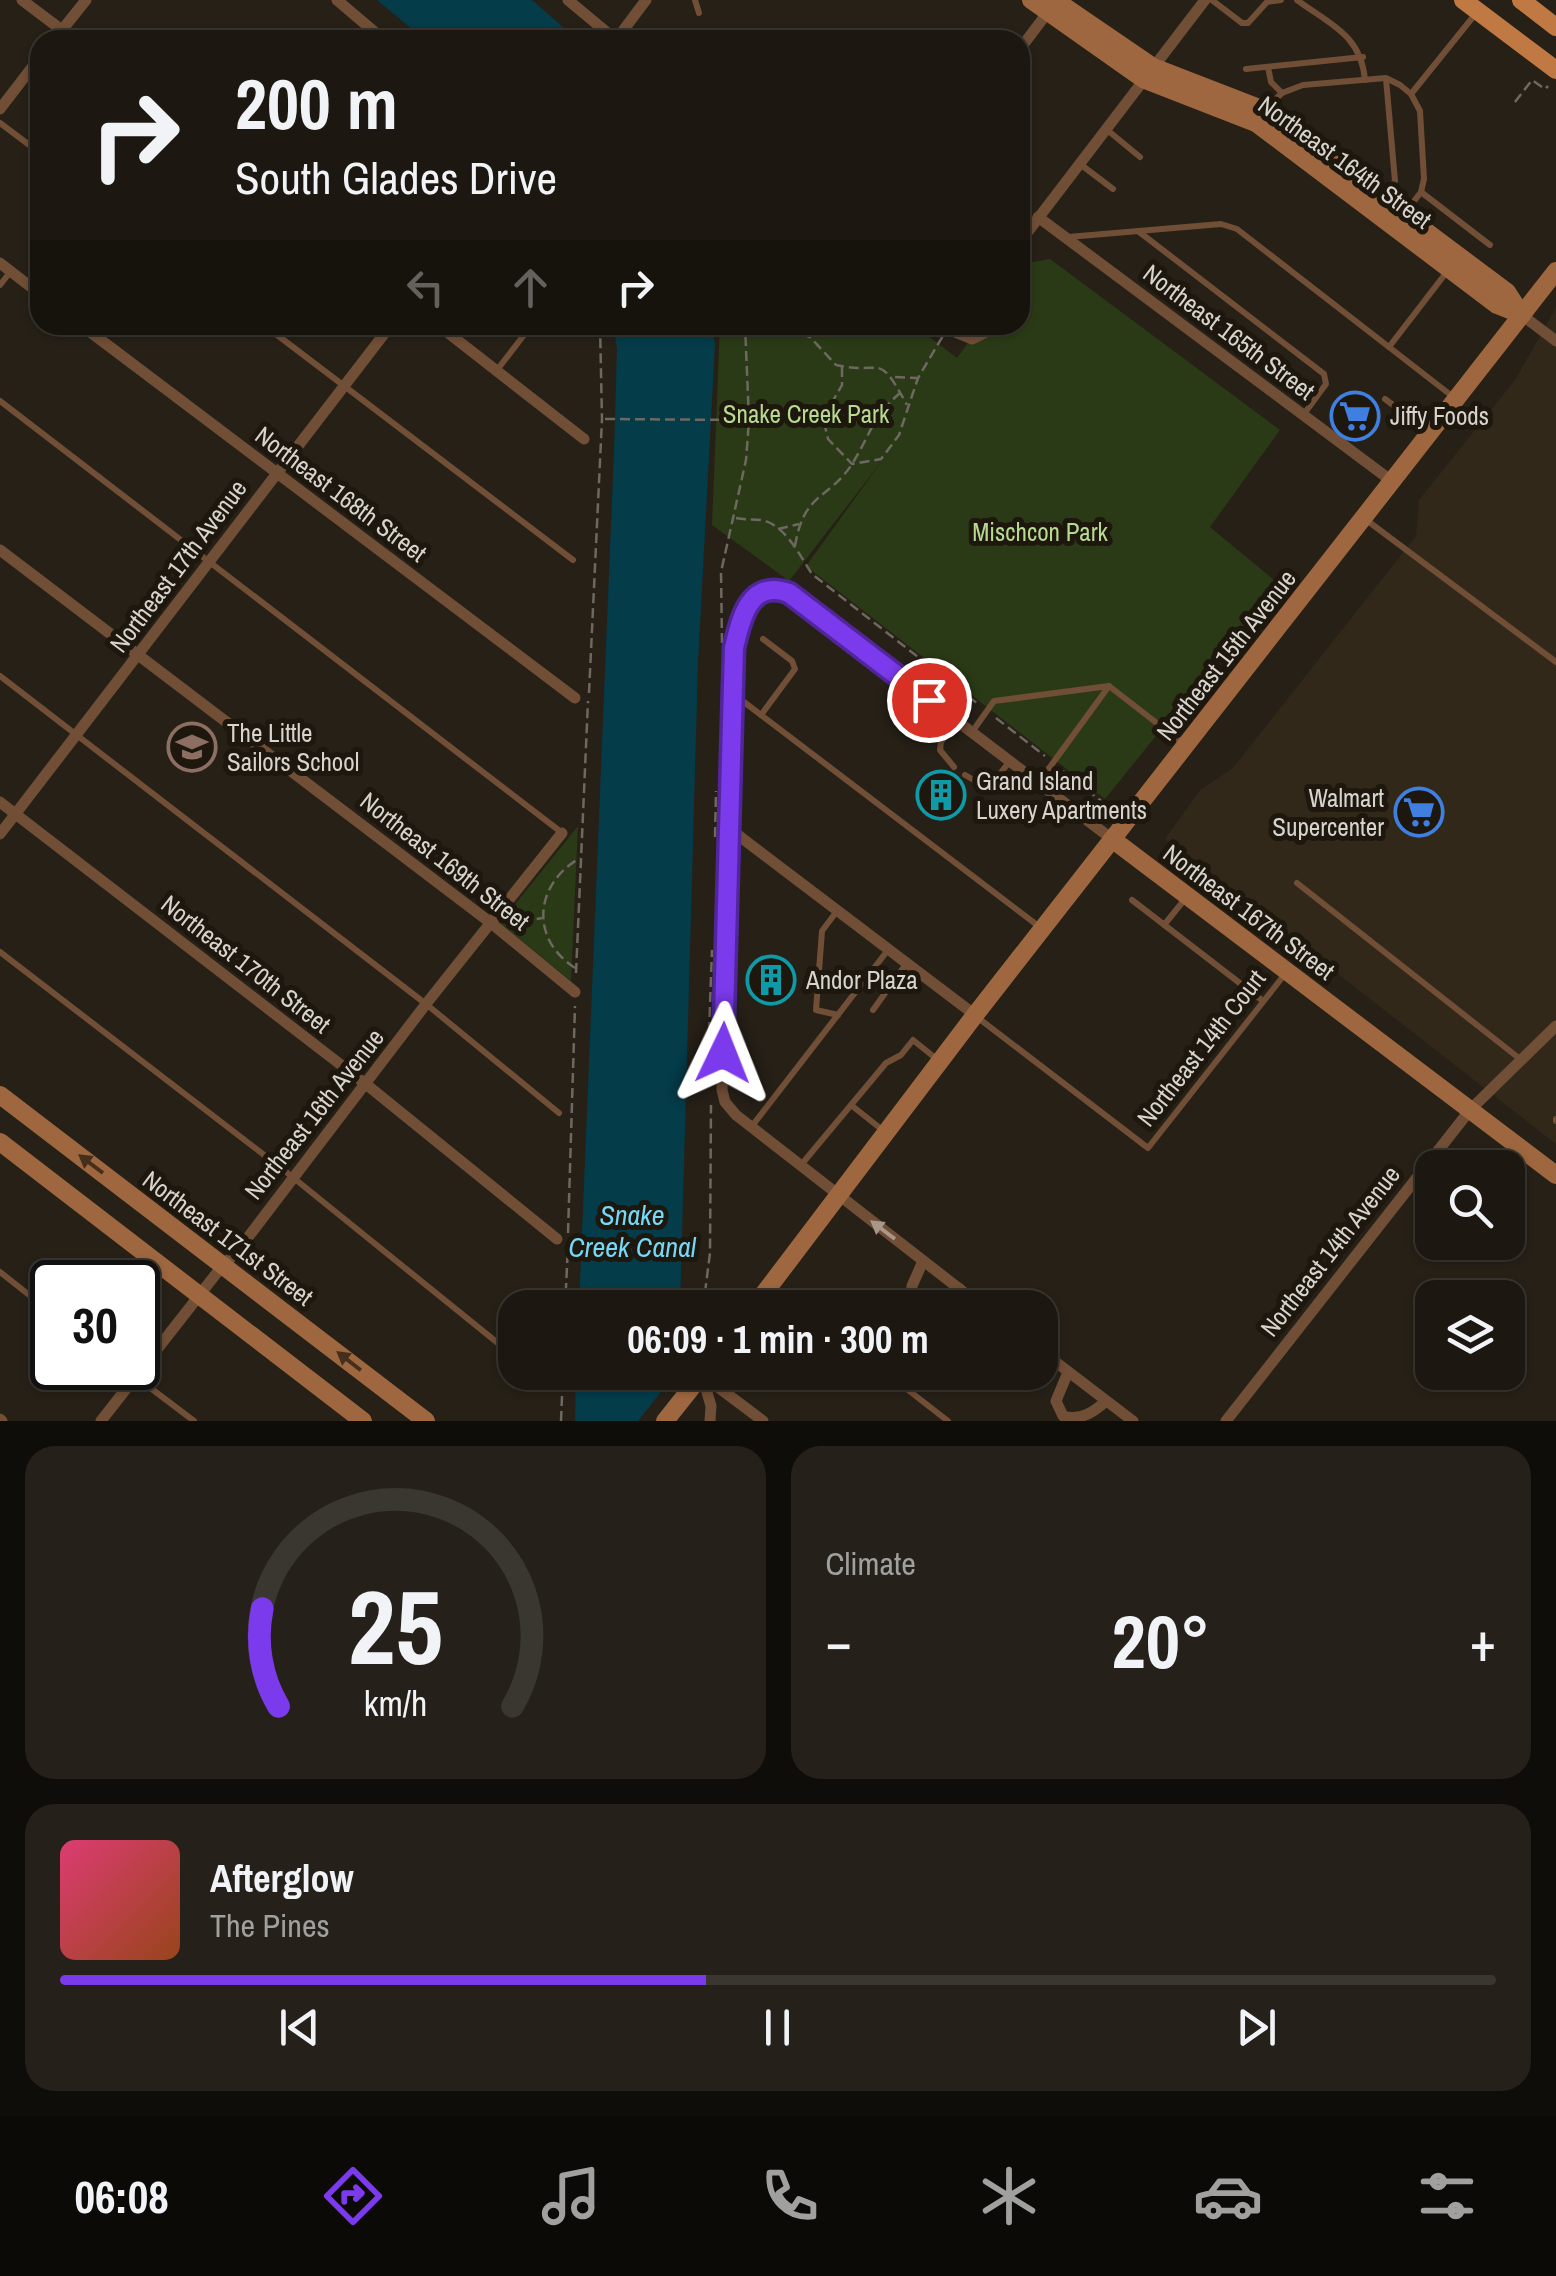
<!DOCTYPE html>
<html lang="en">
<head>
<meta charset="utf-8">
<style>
  body { margin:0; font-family:"Archivo Narrow",sans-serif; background:#25211a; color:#f1f3f6; height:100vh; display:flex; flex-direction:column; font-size:38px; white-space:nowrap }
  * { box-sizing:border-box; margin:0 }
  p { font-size:32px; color:#a0a09f }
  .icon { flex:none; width:55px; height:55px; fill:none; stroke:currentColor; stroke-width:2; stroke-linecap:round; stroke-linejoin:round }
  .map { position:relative; height:1421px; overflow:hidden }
  .panel { display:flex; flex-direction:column; gap:25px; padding:25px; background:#0f0d09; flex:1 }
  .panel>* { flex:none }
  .banner { position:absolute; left:30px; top:30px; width:1000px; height:305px; border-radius:30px; box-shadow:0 2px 8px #0004,0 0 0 2px #3a3731; background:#1c1811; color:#f1f3f6; overflow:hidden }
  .tools { position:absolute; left:1415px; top:1150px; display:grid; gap:20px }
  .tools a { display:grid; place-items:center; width:110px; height:110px; border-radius:20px; background:#1c1811; box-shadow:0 2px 8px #0004,0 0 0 2px #3a3731; font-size:50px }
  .speed { position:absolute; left:30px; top:1260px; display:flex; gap:20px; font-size:50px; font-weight:700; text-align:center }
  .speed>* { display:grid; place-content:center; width:130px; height:130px; border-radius:50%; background:#1c1811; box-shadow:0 2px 8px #0004,0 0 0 2px #3a3731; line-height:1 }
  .speed .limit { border:5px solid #111; border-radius:15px; background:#fff; color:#111 }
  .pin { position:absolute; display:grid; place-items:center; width:85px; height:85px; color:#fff; margin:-42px; border:5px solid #fff; border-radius:50%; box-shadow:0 2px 10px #0007 }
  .me { position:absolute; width:110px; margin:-55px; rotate:2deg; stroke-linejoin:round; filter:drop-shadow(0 0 8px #0008) }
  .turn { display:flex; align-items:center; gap:35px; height:210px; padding:0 40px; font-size:45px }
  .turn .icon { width:130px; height:130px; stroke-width:2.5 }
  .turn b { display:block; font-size:70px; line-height:85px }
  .lanes { display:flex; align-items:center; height:95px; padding:0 40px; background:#0003; justify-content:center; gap:50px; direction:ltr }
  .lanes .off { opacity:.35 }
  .big { font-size:75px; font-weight:700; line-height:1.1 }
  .panel .widget { flex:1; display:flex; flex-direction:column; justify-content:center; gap:15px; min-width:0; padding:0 35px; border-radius:30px; background:#25211a }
  .panel .dial { align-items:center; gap:0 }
  .dial svg { height:260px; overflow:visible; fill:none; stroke:#3a3731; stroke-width:7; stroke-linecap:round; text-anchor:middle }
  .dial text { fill:#f1f3f6; stroke:none }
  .song { display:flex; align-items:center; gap:30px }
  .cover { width:120px; height:120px; border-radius:15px; background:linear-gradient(135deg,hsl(340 70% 55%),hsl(20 70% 35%)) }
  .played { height:10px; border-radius:5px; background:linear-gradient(90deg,#7c3aed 45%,#3a3731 45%) }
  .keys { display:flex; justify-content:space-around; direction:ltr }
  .heat { display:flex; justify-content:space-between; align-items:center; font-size:55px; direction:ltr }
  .panel .tiles { flex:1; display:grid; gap:25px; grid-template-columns:1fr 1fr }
  .widget:last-child { grid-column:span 2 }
  .trip { position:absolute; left:498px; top:1290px; width:560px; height:100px; border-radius:30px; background:#1c1811; box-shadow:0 2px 8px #0004,0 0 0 2px #3a3731; font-weight:700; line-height:100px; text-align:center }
  .dock { display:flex; height:160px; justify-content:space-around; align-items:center; background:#0b0a07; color:#a0a09f }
  .dock .icon { width:70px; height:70px }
  .dock .on { color:#7c3aed }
  .dock b { font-size:45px; color:#f1f3f6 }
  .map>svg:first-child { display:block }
  .built { fill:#322819 }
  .green { fill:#2a3a16 }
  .water { fill:#043c4a }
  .pier { fill:#262017 }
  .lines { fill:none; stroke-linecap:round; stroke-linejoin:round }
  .path { stroke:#6e6861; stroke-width:2.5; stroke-dasharray:10 5; stroke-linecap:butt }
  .lane { stroke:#714e36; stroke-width:6 }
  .street { stroke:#714e36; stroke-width:11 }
  .secondary { stroke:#9e673f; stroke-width:18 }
  .primary { stroke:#c17944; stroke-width:18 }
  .oneway { fill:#442f1d }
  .oneway2 { fill:#a99789 }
  .route-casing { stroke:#51269a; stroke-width:25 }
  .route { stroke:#7c3aed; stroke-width:18 }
  .labels { text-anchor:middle; stroke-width:10; stroke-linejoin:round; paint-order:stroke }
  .street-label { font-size:25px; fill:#d7d3cd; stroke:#1d170e }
  .park-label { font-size:25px; fill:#b7d990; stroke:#1d170e }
  .poi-label { font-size:25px; fill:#d7d3cd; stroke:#1d170e; text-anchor:start }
  .water-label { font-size:28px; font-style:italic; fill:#75d8f7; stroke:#1d170e }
</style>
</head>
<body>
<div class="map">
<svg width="1556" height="1421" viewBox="0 0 1556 1421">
  <rect width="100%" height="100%" fill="#262017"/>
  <polygon class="built" points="1556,308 1556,1144 1165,839 1200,790 1233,768 1416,536 1419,500 1515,380"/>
  <g class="green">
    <polygon points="1050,259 1280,430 1210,527 1279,584 1105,799 806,566 882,461 789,581 712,525 720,325 927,325 923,332 957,358 981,325 1020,325 1020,272 1027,263"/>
    <polygon points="578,826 571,981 500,923"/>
  </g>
  <g class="water">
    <polygon points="377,0 532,0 578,40 425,40"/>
    <polygon points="613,325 711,325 715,344 698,663 680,1307 579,1307 614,451 617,348"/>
    <polygon points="576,1373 678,1373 676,1421 575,1421"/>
  </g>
  <polygon class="pier" points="683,1372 681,1421 638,1421 676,1373"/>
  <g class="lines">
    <g class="path">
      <polyline points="396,33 403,40"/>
      <polyline points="1515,102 1532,80 1545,89 1548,86"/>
      <path d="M773 325 810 337 836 365C886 376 876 349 907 405"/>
      <polyline points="842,367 842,385 823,418 828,439 852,464 881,459 899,435 918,378 944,334"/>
      <polyline points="895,377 917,378"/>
      <polyline points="605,419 747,420"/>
      <path d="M736 518C745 520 752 519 761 520 785 524 800 556 812 574L978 704"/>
      <polyline points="778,529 799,524"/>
      <path d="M795 546C804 491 829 500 852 464 871 434 871 418 900 393"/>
      <polyline points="722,643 721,572 746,460 749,420 745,325"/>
      <polyline points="589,693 602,419 600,325"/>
      <polyline points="996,718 1045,756"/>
      <polyline points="1063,771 1109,807"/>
      <polyline points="715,837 716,791"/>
      <polyline points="513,916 521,922 517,928"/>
      <polyline points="522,922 542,918"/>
      <path d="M575 968C529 938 535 884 580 858"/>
      <polyline points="576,973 588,701"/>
      <polyline points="709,1032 712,950"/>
      <polyline points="568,1233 575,1006"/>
      <polyline points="565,1308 568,1246"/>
      <polyline points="703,1308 710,1253 711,1105"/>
      <polyline points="561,1421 563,1372"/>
    </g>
    <g class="lane">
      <polyline points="695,0 699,13"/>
      <polyline points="1212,0 1242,23 1248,23 1267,2 1281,0"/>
      <path d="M1297 0C1331 25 1361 35 1365 80"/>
      <polyline points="1268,67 1271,82 1282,93"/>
      <polyline points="1246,69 1363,57"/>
      <polyline points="1411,94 1477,12"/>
      <polyline points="1265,109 1282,93 1303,85 1386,78 1400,85 1411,94 1420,111 1424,179 1421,192 1405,213"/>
      <polyline points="0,123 40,153"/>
      <polyline points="1106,129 1140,157"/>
      <polyline points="1080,164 1113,189"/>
      <polyline points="1421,192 1490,245"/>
      <polyline points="1383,197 1395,181 1386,79"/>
      <polyline points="1138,231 1324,374 1326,384 1304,414"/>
      <polyline points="1068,237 1221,224 1237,229 1452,396"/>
      <polyline points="0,285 11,271"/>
      <polyline points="264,325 573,560"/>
      <polyline points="1389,347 1449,269"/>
      <polyline points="497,370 524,335"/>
      <polyline points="1385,399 1430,433"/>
      <polyline points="0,401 561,832"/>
      <polyline points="1365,519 1556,662"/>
      <polyline points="0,676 426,1004 559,1113"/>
      <polyline points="1109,686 1185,745"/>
      <polyline points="734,702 744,702 1041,928"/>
      <polyline points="761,715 795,669 792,661 763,639"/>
      <polyline points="972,732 994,701 1109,686 1039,782"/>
      <polyline points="954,767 940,750 941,742 957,721"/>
      <polyline points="965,775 983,785 994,782 1009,762"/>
      <polyline points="1297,883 1520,1059"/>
      <polyline points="1132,900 1263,1001"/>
      <polyline points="837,911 822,931 816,1010 838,1015"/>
      <polyline points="1164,925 1185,899"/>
      <polyline points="0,952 285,1171 515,1357"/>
      <polyline points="873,1010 906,964"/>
      <polyline points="977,1017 1148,1148 1285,974"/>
      <polyline points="851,1105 885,1132"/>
      <polyline points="1556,1119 1556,1121"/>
      <polyline points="752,1126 888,950"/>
      <polyline points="801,1165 886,1063 901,1055 913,1040 939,1061"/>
      <polyline points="0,1272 52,1313"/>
      <polyline points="772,1287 799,1308"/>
      <polyline points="124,1368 194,1421"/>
      <polyline points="534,1372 547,1383"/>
      <polyline points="885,1372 948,1421"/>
    </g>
    <g class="street">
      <polyline points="22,0 75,40"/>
      <polyline points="337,0 384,40"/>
      <polyline points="568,0 616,40"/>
      <polyline points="54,40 86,0"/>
      <polyline points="616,40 646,0"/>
      <polyline points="1020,49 1051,8"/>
      <polyline points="0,109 40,57"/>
      <polyline points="1038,217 1393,482"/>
      <polyline points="1020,242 1205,0"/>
      <polyline points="0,263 40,294"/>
      <polyline points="1522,315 1556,341"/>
      <polyline points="81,325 575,698"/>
      <polyline points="438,325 584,439"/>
      <polyline points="952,325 957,333 972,339 986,332 990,325"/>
      <polyline points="0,550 491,923 575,992"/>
      <polyline points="0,802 367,1085 557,1239"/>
      <polyline points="730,829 975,1015"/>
      <polyline points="0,834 391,325"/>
      <polyline points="923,1261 912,1286 911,1297 919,1304 932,1304 959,1288"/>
      <path d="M984 1308 736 1115 725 1102 722 1090 735 648C741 616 748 579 789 593L1112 839"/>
      <polyline points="1040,1350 1133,1421"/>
      <path d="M1068 1372 1056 1401 1063 1416C1081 1421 1094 1412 1106 1401"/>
      <polyline points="702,1375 763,1421"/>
      <polyline points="702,1375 711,1406 710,1421"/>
      <polyline points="0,1419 2,1421"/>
      <polyline points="101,1421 223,1265 236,1253 426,1004 562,833"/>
      <polyline points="1226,1421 1470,1110 1556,1026"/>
    </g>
    <g class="secondary">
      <polyline points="1031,0 1143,79 1256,123 1497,305 1522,315"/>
      <polyline points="1055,0 1153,67 1264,110 1507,292 1522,315"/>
      <polyline points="1112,839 1556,1175"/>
      <polyline points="0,1095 426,1421"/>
      <polyline points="0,1142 363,1421"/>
      <polyline points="753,1308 975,1015 1556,271"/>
      <polyline points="665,1421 704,1372"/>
    </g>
    <g class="primary">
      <polyline points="1463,0 1556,70"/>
      <polyline points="1521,0 1556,27"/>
    </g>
  </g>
  <defs><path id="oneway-solid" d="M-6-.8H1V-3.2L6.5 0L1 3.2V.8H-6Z" transform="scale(2.5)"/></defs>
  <g class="oneway">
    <use href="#oneway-solid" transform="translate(91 1164) rotate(-143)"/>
    <use href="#oneway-solid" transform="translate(349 1361) rotate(-142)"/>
  </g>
  <use class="oneway2" href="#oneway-solid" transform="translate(883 1230) rotate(-143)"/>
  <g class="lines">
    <g class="route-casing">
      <path id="route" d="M723 1053 734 648C741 617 750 579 789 593L929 700"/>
    </g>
    <use href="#route" class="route"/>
  </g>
  <defs>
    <g id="supermarket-ring" transform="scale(2.5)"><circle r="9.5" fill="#1d170e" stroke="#3f7fe0" stroke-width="1.5"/><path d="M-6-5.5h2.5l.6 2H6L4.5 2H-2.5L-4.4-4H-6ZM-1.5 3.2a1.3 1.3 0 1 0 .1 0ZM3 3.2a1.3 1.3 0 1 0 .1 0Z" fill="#3f7fe0"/></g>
    <g id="school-ring" transform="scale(2.5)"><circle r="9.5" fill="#1d170e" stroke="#8d6e63" stroke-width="1.5"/><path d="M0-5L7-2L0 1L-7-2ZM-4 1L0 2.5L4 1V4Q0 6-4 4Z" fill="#8d6e63"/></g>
    <g id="building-ring" transform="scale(2.5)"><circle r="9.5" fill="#1d170e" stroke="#0f9aa8" stroke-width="1.5"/><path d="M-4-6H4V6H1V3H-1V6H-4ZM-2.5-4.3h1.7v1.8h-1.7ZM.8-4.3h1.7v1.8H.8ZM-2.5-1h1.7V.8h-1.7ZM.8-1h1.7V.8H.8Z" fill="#0f9aa8"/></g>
  </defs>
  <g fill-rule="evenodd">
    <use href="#supermarket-ring" x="1355" y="416"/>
    <use href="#school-ring" x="192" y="747"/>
    <use href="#building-ring" x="941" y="795"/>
    <use href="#supermarket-ring" x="1419" y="812"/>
    <use href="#building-ring" x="771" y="980"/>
  </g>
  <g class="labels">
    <g class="street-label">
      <text transform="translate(1345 162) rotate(36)" y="9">Northeast 164th Street</text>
      <text transform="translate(1229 332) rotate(37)" y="9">Northeast 165th Street</text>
      <text transform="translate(341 494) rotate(37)" y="9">Northeast 168th Street</text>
      <text transform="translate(178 566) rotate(-53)" y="9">Northeast 17th Avenue</text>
      <text transform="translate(1226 655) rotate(-52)" y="9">Northeast 15th Avenue</text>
      <text transform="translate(445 861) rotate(38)" y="9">Northeast 169th Street</text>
      <text transform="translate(1249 912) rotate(37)" y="9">Northeast 167th Street</text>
      <text transform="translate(246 964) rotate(38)" y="9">Northeast 170th Street</text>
      <text transform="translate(1201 1048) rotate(-52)" y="9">Northeast 14th Court</text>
      <text transform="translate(314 1114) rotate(-52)" y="9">Northeast 16th Avenue</text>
      <text transform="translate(228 1238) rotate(37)" y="9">Northeast 171st Street</text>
      <text transform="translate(1330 1251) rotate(-52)" y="9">Northeast 14th Avenue</text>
    </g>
    <g class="park-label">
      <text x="806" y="423">Snake Creek Park</text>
      <text x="1040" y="541">Mischcon Park</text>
    </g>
    <g class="poi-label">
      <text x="1390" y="425">Jiffy Foods</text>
      <text x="227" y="742">The Little<tspan x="227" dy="29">Sailors School</tspan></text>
      <text x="976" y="790">Grand Island<tspan x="976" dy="29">Luxery Apartments</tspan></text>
      <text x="1384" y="807" text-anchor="end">Walmart<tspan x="1384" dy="29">Supercenter</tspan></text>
      <text x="806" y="989">Andor Plaza</text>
    </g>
    <g class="water-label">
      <text x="632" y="1225">Snake<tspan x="632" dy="32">Creek Canal</tspan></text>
    </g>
  </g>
</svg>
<div class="tools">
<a><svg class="icon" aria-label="search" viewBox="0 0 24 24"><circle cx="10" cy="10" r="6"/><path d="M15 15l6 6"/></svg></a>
<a><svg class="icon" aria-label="layers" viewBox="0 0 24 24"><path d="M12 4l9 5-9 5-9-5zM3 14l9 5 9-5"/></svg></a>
</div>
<div class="speed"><div class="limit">30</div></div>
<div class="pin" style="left:929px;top:700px;background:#d93025"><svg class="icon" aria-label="arrive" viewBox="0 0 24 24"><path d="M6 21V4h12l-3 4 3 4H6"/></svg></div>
<svg class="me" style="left:723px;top:1053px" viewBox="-20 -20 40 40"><path d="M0-17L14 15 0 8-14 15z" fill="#7c3aed" stroke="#fff" stroke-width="4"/></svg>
<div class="trip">06:09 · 1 min · 300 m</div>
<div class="banner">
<div class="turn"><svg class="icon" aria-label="right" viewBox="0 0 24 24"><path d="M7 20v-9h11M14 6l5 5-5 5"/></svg><div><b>200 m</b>South Glades Drive</div></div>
<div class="lanes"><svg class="icon off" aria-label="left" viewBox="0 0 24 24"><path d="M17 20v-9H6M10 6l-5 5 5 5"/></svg><svg class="icon off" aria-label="ahead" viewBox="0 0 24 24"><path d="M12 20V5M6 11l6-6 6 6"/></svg><svg class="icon" aria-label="right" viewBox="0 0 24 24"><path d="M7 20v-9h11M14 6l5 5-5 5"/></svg></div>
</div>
</div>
<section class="panel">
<div class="tiles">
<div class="widget dial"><svg viewBox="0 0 100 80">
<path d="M14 69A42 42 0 1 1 86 69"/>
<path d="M14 69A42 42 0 0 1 9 39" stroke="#7c3aed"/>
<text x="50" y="56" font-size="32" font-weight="700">25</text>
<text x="50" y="72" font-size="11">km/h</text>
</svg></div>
<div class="widget"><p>Climate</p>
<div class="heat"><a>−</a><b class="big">20°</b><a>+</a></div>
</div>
<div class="widget">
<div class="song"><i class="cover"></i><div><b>Afterglow</b><p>The Pines</p></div></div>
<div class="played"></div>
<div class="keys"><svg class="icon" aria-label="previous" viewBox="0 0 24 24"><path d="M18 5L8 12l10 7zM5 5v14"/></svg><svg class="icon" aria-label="pause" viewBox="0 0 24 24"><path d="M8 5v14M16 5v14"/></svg><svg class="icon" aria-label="next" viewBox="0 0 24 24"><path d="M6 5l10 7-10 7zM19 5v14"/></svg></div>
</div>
</div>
</section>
<nav class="dock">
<b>06:08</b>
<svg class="icon on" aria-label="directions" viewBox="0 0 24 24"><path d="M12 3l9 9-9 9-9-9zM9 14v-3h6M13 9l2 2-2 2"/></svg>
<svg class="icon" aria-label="music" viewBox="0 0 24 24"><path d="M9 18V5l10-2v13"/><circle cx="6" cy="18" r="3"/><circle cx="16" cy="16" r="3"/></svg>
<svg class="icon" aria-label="phone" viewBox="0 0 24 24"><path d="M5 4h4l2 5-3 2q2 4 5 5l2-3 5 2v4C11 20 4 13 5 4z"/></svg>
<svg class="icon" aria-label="climate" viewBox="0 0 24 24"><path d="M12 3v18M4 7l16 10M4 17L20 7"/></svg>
<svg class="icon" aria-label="car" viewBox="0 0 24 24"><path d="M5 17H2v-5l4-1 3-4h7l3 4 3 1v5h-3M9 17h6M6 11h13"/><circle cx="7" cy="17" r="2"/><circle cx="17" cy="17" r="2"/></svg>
<svg class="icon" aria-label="filters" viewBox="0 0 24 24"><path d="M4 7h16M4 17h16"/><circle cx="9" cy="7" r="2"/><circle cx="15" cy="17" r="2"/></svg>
</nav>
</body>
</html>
